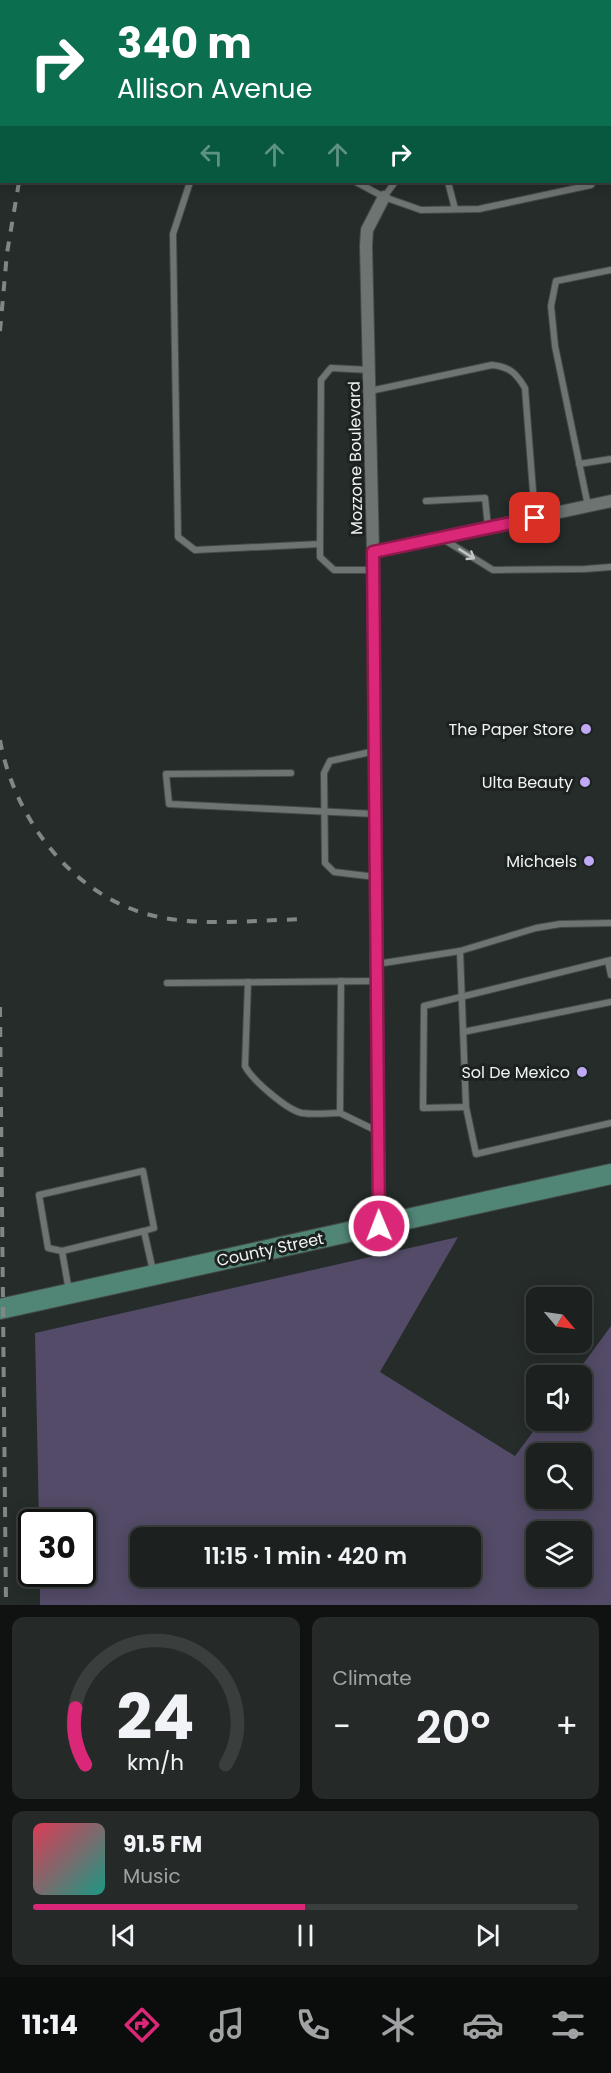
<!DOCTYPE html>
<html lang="en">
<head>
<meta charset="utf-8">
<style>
  body { margin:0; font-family:Poppins,sans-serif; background:#252928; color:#f1f3f6; height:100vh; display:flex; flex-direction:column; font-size:22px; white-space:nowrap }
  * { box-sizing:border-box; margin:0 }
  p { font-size:20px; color:#a0a3a4 }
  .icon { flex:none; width:33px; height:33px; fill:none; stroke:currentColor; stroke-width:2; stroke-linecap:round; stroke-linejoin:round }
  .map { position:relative; height:1605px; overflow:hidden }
  .details { display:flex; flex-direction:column; gap:12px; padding:12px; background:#0f1211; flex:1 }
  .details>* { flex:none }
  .guide { position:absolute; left:0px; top:0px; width:612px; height:183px; box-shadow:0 3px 15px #0003,0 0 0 2px #3a3e3d; background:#0b6e4f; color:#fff; overflow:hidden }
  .needle { width:39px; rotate:119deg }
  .controls { position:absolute; left:526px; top:1287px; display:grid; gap:12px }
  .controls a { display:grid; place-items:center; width:66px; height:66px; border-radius:12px; background:#1c211f; box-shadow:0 3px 15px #0003,0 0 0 2px #3a3e3d; font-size:30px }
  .speed { position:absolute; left:18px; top:1509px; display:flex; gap:12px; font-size:30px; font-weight:700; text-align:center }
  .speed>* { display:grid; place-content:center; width:78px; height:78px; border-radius:50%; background:#1c211f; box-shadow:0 3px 15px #0003,0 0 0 2px #3a3e3d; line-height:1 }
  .speed .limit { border:3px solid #111; border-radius:9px; background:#fff; color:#111 }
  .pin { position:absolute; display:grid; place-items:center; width:51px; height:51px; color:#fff; margin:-26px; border-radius:12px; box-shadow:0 3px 9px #0006 }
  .me { position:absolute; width:66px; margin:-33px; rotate:359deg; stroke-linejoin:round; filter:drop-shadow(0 0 4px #0008) }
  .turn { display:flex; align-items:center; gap:21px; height:126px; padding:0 18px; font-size:27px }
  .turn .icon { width:78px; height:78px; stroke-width:2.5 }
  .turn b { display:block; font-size:42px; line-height:51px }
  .lanes { display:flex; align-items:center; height:57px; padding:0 18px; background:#0003; justify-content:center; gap:30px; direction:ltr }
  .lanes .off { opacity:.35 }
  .big { font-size:45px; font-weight:600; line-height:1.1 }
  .details .tile { flex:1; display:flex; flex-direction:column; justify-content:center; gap:9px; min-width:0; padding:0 21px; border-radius:12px; background:#252928 }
  .details .dial { align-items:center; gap:0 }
  .dial svg { height:156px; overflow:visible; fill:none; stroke:#3a3e3d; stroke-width:7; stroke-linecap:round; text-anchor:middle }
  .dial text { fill:#f1f3f6; stroke:none }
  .song { display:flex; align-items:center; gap:18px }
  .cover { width:72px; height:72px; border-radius:9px; background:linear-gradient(135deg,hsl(350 70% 55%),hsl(170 70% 35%)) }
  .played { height:6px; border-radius:3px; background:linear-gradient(90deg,#db2777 50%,#3a3e3d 50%) }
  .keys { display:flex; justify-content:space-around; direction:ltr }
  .heat { display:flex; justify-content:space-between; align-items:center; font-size:33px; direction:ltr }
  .details .tiles { flex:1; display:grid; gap:12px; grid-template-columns:1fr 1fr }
  .tile:last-child { grid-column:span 2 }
  .trip { position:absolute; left:130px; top:1527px; width:351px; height:60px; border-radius:12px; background:#1c211f; box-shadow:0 3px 15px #0003,0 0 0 2px #3a3e3d; font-weight:600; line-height:60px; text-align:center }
  .tabs { display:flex; height:96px; justify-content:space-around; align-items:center; background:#0b0d0c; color:#a0a3a4 }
  .tabs .icon { width:42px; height:42px }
  .tabs .on { color:#db2777 }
  .tabs b { font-size:27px; color:#f1f3f6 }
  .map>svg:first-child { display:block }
  .forest { fill:#534b67; fill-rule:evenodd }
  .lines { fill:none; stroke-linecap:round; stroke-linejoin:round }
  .service-casing { stroke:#444a48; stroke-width:8 }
  .minor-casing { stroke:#444a48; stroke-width:14 }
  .primary-casing { stroke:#444a48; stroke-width:22 }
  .service { stroke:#6d7472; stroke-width:6 }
  .minor { stroke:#6d7472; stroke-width:12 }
  .primary { stroke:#518677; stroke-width:20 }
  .rail { stroke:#818784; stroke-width:4; stroke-dasharray:10 10; stroke-linecap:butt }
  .oneway { stroke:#c2c7c5 }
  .route-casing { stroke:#8e194d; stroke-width:15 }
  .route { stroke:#db2777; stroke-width:10 }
  .poi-dot { fill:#bfa8f4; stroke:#1c2220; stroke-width:2 }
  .labels { text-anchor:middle; stroke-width:6; stroke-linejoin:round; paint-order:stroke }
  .street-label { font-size:16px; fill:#eff3f1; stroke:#1c2220 }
  .poi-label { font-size:16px; fill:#eff3f1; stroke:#1c2220; text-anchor:end }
</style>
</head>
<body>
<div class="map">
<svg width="611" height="1605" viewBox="0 0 611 1605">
  <rect width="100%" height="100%" fill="#252c29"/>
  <path class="forest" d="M458 1237 380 1372 515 1456 541 1421 582 1420V1376L575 1375 611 1326V1605H40V1574H82V1522H39L35 1333ZM537 1454H582V1498H537ZM537 1532H582V1576H537ZM141 1538H471V1576H141Z"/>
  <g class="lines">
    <g class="service-casing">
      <g id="service">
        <polyline points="190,182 173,234 178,537 195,550 320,544 321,380 331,368 369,370"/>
        <polyline points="356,182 384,197 421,210 479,209 591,185 593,182"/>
        <polyline points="448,182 455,209"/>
        <polyline points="384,197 395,182"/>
        <path d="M370 391 492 365C510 367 516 373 525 388L535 517"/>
        <polyline points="579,464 611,459"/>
        <polyline points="426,501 485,498 488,527"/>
        <polyline points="588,506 555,346 551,306 556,281 611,270"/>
        <polyline points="443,539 493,570 585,569 611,567"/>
        <polyline points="320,544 320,557 334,570 373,570"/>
        <polyline points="375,751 330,761 324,773 325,863 334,872 376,877"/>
        <polyline points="291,773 166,774 169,804 375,814"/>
        <polyline points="460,951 466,1107 476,1154 611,1123"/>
        <polyline points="608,961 611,975"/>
        <polyline points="377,964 460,951 536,928 560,924 611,923"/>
        <polyline points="341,981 340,1113 377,1131"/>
        <path d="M248 982 245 1066C252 1080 287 1110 302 1113 314 1115 328 1113 340 1113"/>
        <polyline points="167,983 377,981"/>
        <polyline points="463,1032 611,1002"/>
        <polyline points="466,1107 423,1108 424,1006 611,960"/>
        <polyline points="62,1251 48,1248 39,1195 143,1171 154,1228 144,1231"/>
        <polyline points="69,1291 62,1251 144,1231 153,1271"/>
      </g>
    </g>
    <g class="minor-casing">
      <g id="minor">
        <polyline points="373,552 611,501"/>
        <polyline points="379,1226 373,552 366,246 367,230 384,197"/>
      </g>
    </g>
    <g class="primary-casing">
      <polyline id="primary" points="0,1309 611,1174"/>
    </g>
    <use href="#service" class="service"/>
    <use href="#minor" class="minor"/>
    <use href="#primary" class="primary"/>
    <g class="rail">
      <polyline points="110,2 111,0"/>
      <polyline points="0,331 7,253 19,182"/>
      <path d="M0 740C15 823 78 903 164 918 210 926 260 920 306 919"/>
      <polyline points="0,1007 6,1605"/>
    </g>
  </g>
  <defs><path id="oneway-shaft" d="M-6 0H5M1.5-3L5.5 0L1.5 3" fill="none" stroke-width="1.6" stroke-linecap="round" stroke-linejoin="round" transform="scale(1.5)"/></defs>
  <use class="oneway" href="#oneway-shaft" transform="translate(467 554) rotate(32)"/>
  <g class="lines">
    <g class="route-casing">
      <polyline id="route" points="379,1226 373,552 535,518"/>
    </g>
    <use href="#route" class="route"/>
  </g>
  <g class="poi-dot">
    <circle cx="586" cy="729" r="6"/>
    <circle cx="585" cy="782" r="6"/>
    <circle cx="589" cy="861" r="6"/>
    <circle cx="582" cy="1072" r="6"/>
  </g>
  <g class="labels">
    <g class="street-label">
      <text transform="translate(355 458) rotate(-91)" y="6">Mozzone Boulevard</text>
      <text transform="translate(270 1249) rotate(-12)" y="6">County Street</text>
    </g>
    <g class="poi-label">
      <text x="574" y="735">The Paper Store</text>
      <text x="573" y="788">Ulta Beauty</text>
      <text x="577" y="867">Michaels</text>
      <text x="570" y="1078">Sol De Mexico</text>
    </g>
  </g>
</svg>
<div class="controls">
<a><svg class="needle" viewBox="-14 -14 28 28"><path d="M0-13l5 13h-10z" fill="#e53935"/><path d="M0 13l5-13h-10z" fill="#a0a3a4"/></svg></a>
<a><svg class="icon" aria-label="sound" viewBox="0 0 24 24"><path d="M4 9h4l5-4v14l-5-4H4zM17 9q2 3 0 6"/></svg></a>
<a><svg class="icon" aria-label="search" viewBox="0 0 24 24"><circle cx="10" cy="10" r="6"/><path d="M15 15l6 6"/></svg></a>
<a><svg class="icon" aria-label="layers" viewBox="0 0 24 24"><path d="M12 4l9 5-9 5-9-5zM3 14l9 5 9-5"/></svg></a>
</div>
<div class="speed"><div class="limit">30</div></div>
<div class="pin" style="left:535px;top:518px;background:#d93025"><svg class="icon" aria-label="arrive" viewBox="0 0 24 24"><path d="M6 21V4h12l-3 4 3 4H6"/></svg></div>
<svg class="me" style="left:379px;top:1226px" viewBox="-20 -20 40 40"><circle r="17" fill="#db2777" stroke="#fff" stroke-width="3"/><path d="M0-11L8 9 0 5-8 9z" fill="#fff"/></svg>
<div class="trip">11:15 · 1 min · 420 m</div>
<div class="guide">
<div class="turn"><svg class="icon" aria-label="right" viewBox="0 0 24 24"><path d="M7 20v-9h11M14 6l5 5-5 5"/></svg><div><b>340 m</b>Allison Avenue</div></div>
<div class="lanes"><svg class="icon off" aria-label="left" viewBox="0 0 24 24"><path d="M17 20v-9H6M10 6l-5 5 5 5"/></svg><svg class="icon off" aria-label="ahead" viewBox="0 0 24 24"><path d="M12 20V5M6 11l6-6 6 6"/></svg><svg class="icon off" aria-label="ahead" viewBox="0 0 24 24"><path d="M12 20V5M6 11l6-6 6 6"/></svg><svg class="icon" aria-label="right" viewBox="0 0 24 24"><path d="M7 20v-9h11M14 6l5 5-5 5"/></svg></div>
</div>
</div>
<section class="details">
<div class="tiles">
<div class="tile dial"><svg viewBox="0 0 100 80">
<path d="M14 69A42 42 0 1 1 86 69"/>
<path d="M14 69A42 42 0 0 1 9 40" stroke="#db2777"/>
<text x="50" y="56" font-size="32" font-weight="700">24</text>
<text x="50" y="72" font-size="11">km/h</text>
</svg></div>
<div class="tile"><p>Climate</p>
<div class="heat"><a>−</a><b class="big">20°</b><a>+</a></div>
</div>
<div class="tile">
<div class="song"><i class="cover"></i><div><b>91.5 FM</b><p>Music</p></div></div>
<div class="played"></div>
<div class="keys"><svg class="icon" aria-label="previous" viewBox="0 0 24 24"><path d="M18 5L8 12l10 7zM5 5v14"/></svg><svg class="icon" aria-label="pause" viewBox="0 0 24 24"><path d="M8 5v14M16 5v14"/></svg><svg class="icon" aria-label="next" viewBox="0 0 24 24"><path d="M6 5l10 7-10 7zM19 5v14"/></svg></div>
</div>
</div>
</section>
<nav class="tabs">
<b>11:14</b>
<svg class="icon on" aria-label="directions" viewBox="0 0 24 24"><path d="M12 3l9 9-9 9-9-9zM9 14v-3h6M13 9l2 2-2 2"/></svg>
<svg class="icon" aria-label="music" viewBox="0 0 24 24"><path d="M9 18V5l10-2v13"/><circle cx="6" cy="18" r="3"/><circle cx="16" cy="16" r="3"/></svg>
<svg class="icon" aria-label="phone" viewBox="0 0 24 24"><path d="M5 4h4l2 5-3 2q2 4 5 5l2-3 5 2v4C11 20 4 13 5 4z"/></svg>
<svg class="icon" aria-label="climate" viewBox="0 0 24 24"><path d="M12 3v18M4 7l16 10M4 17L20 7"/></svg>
<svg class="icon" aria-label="car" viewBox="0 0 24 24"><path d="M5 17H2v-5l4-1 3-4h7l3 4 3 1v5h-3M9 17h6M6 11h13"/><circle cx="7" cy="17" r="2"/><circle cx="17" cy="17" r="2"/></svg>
<svg class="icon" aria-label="filters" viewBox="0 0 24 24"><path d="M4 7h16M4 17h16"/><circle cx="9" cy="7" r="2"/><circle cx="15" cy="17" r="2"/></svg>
</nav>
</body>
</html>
